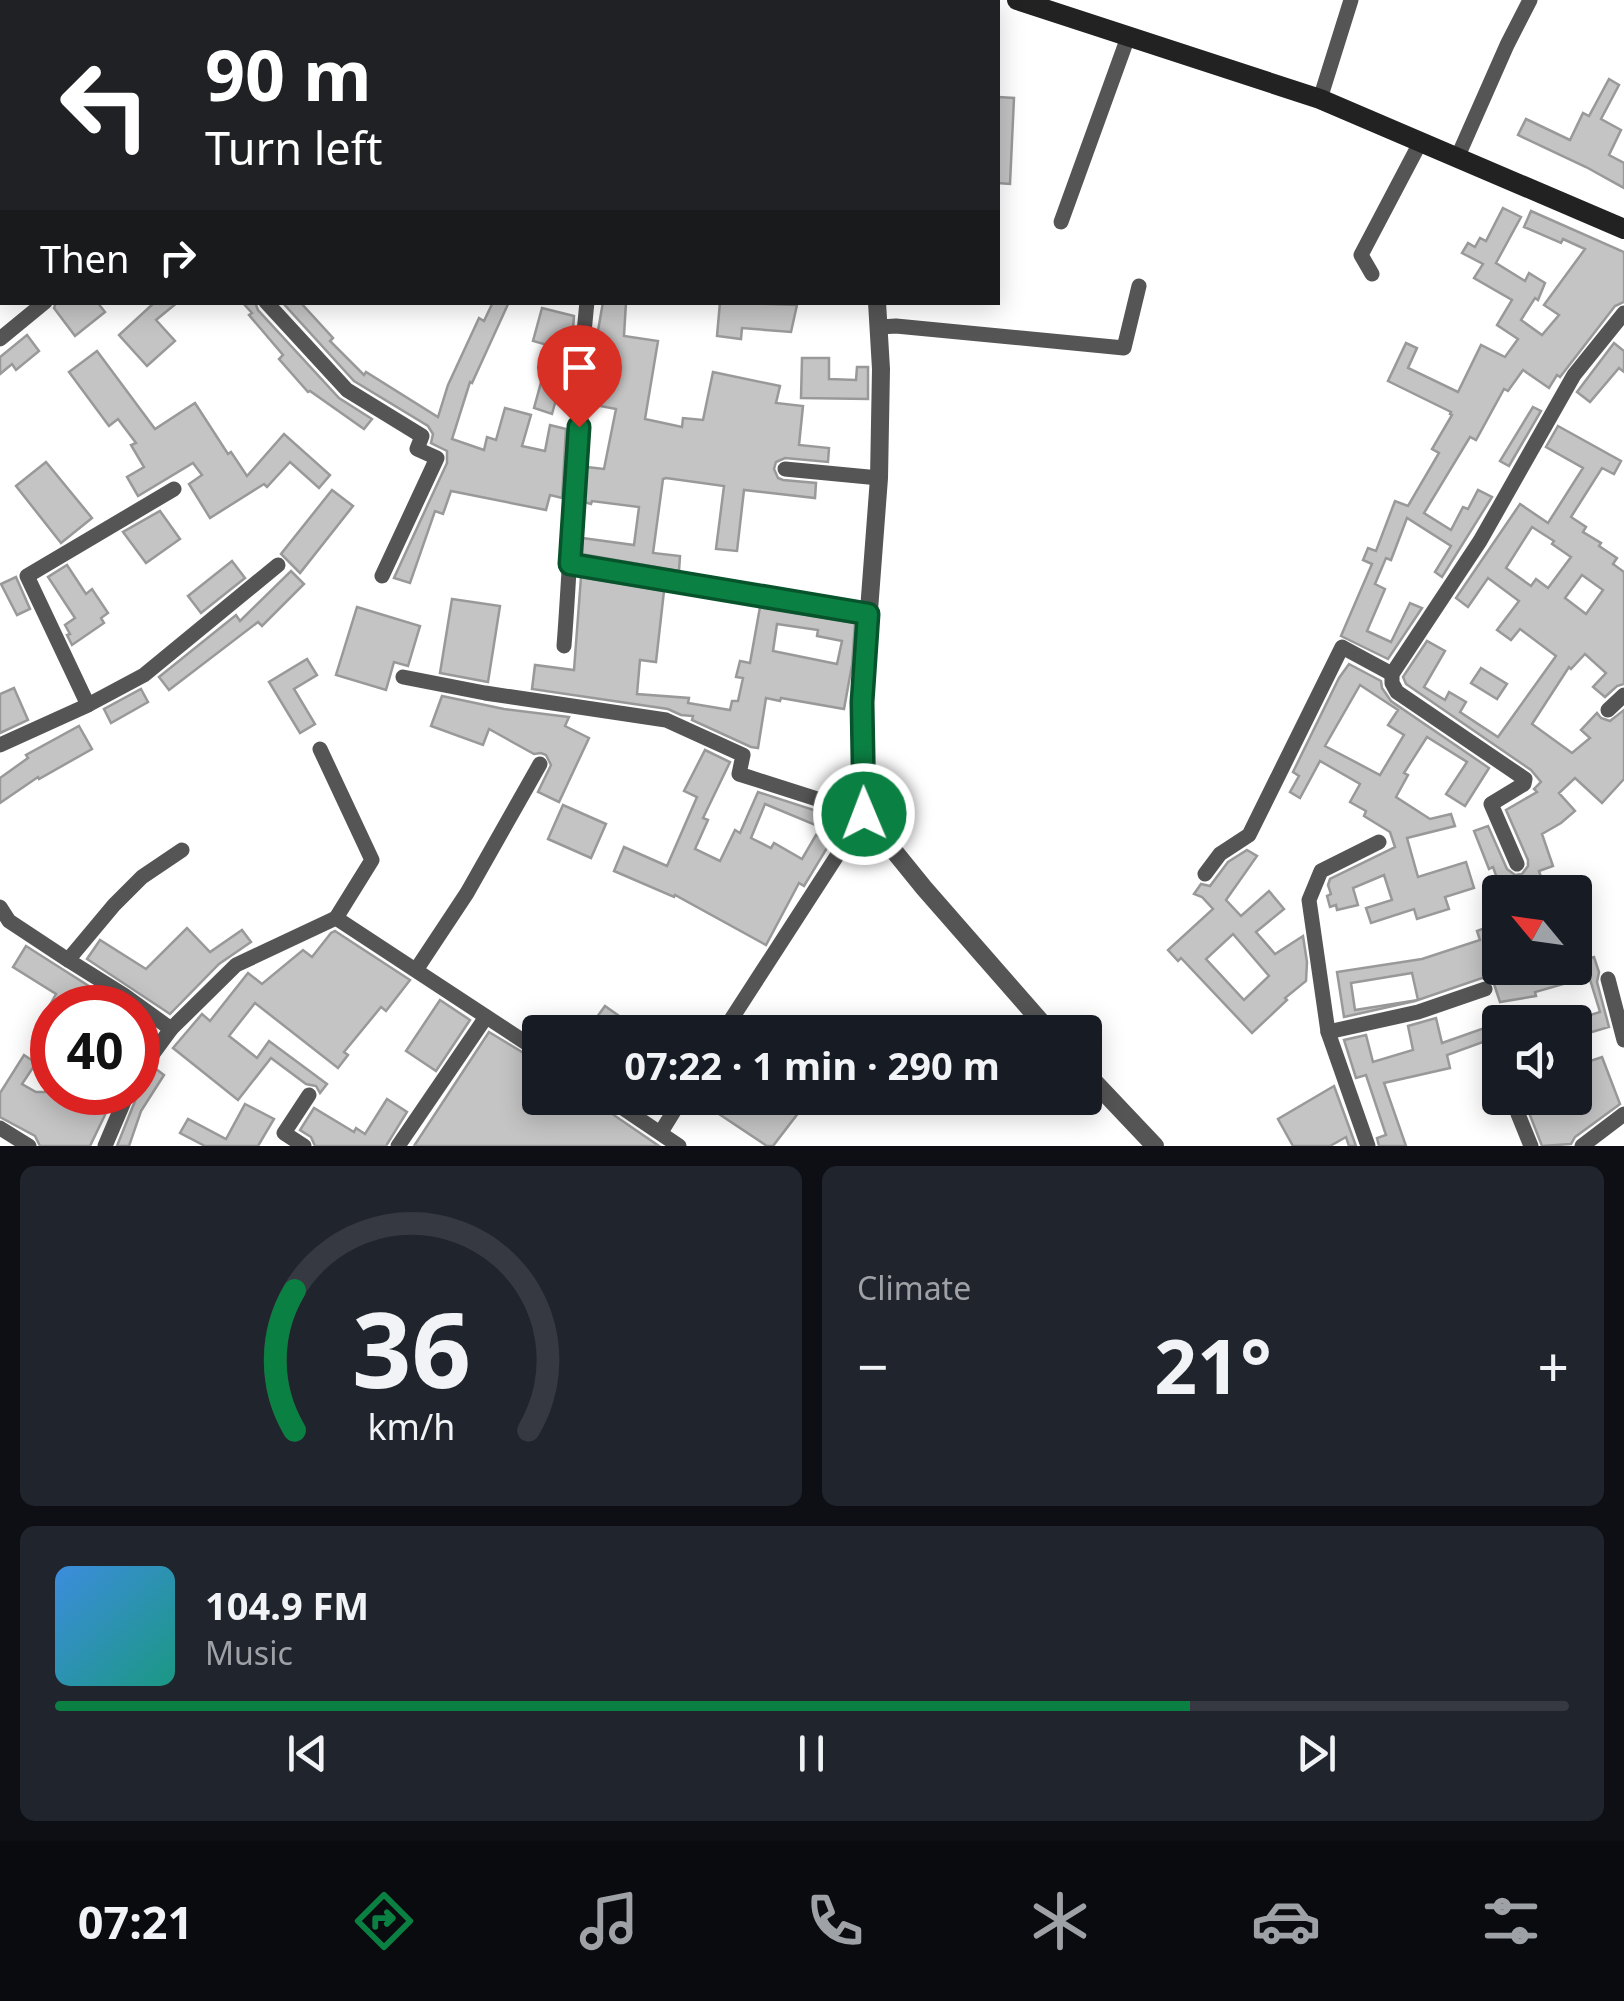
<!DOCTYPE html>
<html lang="en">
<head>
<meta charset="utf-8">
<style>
  body { margin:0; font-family:"Noto Sans",sans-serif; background:#20242c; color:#f1f3f6; height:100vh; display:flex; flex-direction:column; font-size:38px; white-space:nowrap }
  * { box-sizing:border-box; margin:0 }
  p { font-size:32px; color:#9ea1a6 }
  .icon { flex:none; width:55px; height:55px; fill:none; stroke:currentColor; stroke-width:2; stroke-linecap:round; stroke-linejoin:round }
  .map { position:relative; height:1146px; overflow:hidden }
  .panel { display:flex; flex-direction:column; gap:20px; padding:20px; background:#0d0f14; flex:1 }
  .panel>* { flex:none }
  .hud { position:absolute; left:0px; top:0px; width:1000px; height:305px; box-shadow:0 5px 25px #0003; background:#202124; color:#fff; overflow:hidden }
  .needle { width:65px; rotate:299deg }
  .controls { position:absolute; left:1482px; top:875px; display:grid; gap:20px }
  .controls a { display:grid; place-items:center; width:110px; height:110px; border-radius:10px; background:#171b24; box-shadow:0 5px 25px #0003; font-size:50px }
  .speed { position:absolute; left:30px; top:985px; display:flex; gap:20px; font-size:50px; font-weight:700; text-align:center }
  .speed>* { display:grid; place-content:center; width:130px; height:130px; border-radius:50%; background:#171b24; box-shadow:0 5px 25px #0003; line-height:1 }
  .speed .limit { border:15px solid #d22; background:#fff; color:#111 }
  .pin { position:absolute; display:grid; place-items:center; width:85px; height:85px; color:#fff; margin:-102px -42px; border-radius:50% 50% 50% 0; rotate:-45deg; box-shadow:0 0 10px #0007 }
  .pin .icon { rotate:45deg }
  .me { position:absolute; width:110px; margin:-55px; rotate:359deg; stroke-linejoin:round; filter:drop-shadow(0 0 8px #0008) }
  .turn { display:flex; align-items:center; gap:35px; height:210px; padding:0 40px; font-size:45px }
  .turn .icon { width:130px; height:130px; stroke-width:2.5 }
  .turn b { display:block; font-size:70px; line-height:85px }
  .then { display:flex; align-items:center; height:95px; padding:0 40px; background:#0003; gap:20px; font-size:38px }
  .big { font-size:75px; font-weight:700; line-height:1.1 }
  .panel .tile { flex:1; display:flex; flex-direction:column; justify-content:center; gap:15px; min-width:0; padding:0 35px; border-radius:15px; background:#20242c }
  .panel .dial { align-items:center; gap:0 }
  .dial svg { height:260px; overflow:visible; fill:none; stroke:#363941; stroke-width:7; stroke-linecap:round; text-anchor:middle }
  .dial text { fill:#f1f3f6; stroke:none }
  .song { display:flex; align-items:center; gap:30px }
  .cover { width:120px; height:120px; border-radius:15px; background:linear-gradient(135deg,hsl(210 70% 55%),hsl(170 70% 35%)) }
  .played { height:10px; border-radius:5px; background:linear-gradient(90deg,#0b8043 75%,#363941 75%) }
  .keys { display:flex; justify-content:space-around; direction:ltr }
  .heat { display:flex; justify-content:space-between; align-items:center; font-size:55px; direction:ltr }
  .panel .tiles { flex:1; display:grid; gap:20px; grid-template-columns:1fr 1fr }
  .tile:last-child { grid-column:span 2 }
  .trip { position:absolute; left:522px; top:1015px; width:580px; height:100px; border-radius:10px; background:#171b24; box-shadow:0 5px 25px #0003; font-weight:700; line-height:100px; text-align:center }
  .tabs { display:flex; height:160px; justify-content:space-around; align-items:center; background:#090b0e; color:#9ea1a6 }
  .tabs .icon { width:70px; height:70px }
  .tabs .active { color:#0b8043 }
  .tabs b { font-size:45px; color:#f1f3f6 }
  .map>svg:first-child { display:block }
  .building { fill:#c4c4c4; stroke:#999; stroke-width:2.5; fill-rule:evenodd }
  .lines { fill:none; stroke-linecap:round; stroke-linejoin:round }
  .minor { stroke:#555; stroke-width:15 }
  .tertiary { stroke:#555; stroke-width:18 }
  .secondary { stroke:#222; stroke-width:20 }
  .route-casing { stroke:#07532c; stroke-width:25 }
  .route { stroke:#0b8043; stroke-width:18 }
</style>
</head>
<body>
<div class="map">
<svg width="1624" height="1146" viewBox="0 0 1624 1146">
  <rect width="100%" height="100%" fill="#fff"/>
  <g class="building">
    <polygon points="1609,79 1619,85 1601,119 1621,130 1609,155 1624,163 1624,188 1586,167 1518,135 1526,119 1570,140 1583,113 1589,116"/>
    <polygon points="998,97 1014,98 1010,184 998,183"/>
    <polygon points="1503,208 1521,217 1496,263 1525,281 1529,273 1545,283 1538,300 1535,298 1521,320 1542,335 1559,315 1544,305 1585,249 1563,239 1561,243 1524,227 1531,211 1624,252 1624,302 1615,306 1560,377 1557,375 1549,388 1523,370 1508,391 1504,389 1476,440 1470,437 1424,513 1451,530 1463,507 1468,509 1478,490 1492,497 1442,577 1435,572 1451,546 1407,518 1391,560 1386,558 1375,584 1385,589 1367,631 1391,642 1410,603 1422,608 1388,659 1341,636 1372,564 1363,560 1368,548 1376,551 1395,501 1408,506 1439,453 1432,449 1452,415 1450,414 1451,412 1388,381 1406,343 1417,348 1408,368 1458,392 1481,345 1505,357 1518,339 1497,325 1512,300 1474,278 1483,264 1462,253 1468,243 1475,247 1480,238 1486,241"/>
    <polygon points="56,302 97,302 105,312 75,336 54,308"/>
    <polygon points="155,302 178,302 156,320 175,341 147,366 119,335"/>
    <polygon points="242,302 255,302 258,310 339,398 372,419 364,429 310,391 308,392 279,359 283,355 249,315 252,313"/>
    <polygon points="282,302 300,302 333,338 330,341 364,375 366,372 438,417 448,385 479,318 484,321 493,302 509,302 472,383 470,382 452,439 484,450 487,437 496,440 505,408 531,415 522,446 545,451 550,425 566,429 562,498 550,495 546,510 451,491 443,514 435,511 410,583 394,578 447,463 447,451 431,443 433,434 428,426 354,381"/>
    <polygon points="603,302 626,302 624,336 658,341 645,419 682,427 683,418 703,420 713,372 780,386 776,403 803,406 799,445 829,448 828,462 785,458 776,462 774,469 778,478 783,480 816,483 815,498 744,490 737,551 716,549 724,486 666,478 663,479 653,553 680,556 679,571 581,554 582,538 634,545 639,507 592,501 591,504 584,502 586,467 604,469 616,409 590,404 593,359"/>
    <polygon points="720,302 797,305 791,332 742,328 741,339 717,336"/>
    <polygon points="542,308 574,316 572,342 552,414 534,408 551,346 533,341"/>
    <polygon points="27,335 39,351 16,370 12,364 0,374 0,357"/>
    <polygon points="1614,343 1624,351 1624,372 1619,368 1590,402 1577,392"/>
    <polygon points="97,351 155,429 195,403 228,454 231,452 247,476 284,434 330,475 319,488 290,462 267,487 264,484 210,518 189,484 202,475 193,463 138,496 127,477 144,467 131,445 136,443 118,419 109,426 69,372"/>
    <polygon points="802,358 829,358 829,379 856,380 857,367 868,367 868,399 801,398"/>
    <polygon points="1533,407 1541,411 1509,466 1500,461"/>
    <path d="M1558 426 1621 461 1614 474 1602 468 1571 517 1586 527 1583 532 1601 543 1599 546 1617 558 1613 564 1624 572V684L1617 686 1605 697 1593 687 1606 673 1585 654 1571 669 1569 667 1532 724 1572 753 1590 738 1581 730 1597 713 1601 718 1610 721 1624 710V779L1602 803 1575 778 1559 793 1575 811 1561 823 1542 834 1553 866 1539 871 1542 880 1528 885 1531 892H1502L1493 867 1489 869 1474 831 1488 826 1507 869 1515 875 1522 874 1528 866V860L1506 810 1537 792 1534 789 1541 782 1531 770 1406 684 1403 677 1427 641 1445 651 1424 687 1445 700 1449 692 1466 702 1460 712 1498 737 1556 656 1520 629 1511 640 1497 630 1519 601 1488 578 1468 607 1456 598 1520 504 1548 523 1583 468 1546 447ZM1532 527 1554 541 1552 544 1571 557 1548 588 1536 579 1531 586 1506 568ZM1582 575 1603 590 1586 614 1565 598Z"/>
    <polygon points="46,462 92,518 61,543 16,486"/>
    <polygon points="332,490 353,506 300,573 281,554"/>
    <polygon points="160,511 180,539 146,563 123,532"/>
    <polygon points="232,561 245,578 201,613 188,596"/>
    <polygon points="67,565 86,594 92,589 108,613 101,618 104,623 72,645 67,635 70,634 65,625 75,618 48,577"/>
    <polygon points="291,571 304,584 262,626 258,622 169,690 159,677 236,615 240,621"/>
    <polygon points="16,577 30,609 17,615 1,584"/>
    <path d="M581 577 664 591 656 662 640 660 637 694 689 698 688 703 730 710 732 701H738L743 678 736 677 740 661 750 663 760 607 855 623 852 665 844 709 781 698 780 701 766 698 758 748 751 747 692 720 693 716 681 715 668 709 532 689 535 665 574 670ZM777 624 818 630 817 636 842 641 837 664 773 651Z"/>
    <polygon points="452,599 500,606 488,682 440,673"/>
    <polygon points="357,607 420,626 408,666 394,662 386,690 336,675"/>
    <polygon points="307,659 317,675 294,689 315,724 300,733 269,682"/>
    <path d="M1349 664 1381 681 1382 688 1391 701 1489 768 1465 806 1446 794 1467 762 1427 737 1404 773 1408 775 1396 797 1430 819 1451 814 1455 826 1407 838 1418 877 1466 862 1474 888 1445 897 1449 909 1417 919 1414 909 1371 923 1366 908 1392 900 1384 875 1353 888 1358 905 1337 910 1336 905 1330 907 1327 896 1331 894 1328 885 1330 879 1395 847 1390 832 1364 816 1366 811 1350 802 1360 784 1320 761 1300 798 1290 792 1299 776 1293 772 1339 678ZM1360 685 1398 710 1388 725 1404 735 1380 775 1325 746Z"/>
    <polygon points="1481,668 1507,684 1497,699 1471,683"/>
    <polygon points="14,688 28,720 0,733 0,694"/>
    <polygon points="141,689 148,702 111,723 104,709"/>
    <polygon points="442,696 504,709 569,717 565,726 589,738 559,802 538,792 551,765 546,755 541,753 534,754 489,729 483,745 431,726"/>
    <polygon points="79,726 92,749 39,779 38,777 0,803 0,778 28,758 26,755"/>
    <polygon points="705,750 730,762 703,818 708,820 695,849 720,861 735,830 740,833 758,792 826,814 820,827 765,804 751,838 771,848 774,843 802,859 816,835 830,843 804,886 799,883 766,945 675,895 674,897 614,871 624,847 667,866 697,797 684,791"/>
    <polygon points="563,805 606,824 591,858 548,839"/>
    <path d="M1247 850 1257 856 1226 900 1241 916 1269 891 1284 909 1256 932 1275 954 1303 936 1307 962 1306 981 1285 998 1287 1000 1252 1033 1181 958 1178 961 1168 950 1213 909 1202 897 1194 894 1201 884 1210 886 1228 862ZM1233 934 1269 976 1244 1000 1206 959Z"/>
    <path d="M1500 922V968H1520L1523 977 1556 968H1586L1583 960 1594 957 1599 972 1597 982 1609 1027 1575 1037V1020L1600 1012 1587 970 1565 977 1567 983 1535 992 1536 996 1500 1002 1493 981 1482 978 1415 1001 1344 1017 1337 972 1422 959 1480 940 1477 931ZM1412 973 1418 1000 1355 1010 1351 983Z"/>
    <polygon points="187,928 210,952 242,930 251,942 219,964 170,1014 87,959 100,940 146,969"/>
    <polygon points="335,931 410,980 386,1011 381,1007 344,1052 348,1055 338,1068 255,1003 229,1036 257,1058 269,1041 327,1084 320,1093 316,1086 306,1084 271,1058 238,1100 173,1048 202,1014 210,1021 248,973 262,984 303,950 312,957 331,933"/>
    <polygon points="26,946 117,1004 115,1008 52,1008 52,1046 33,1036 56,994 13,967"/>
    <polygon points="440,1000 470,1020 436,1071 406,1051"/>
    <polygon points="605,1006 632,1025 626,1032 586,1032"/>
    <polygon points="1436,1018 1442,1043 1490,1026 1494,1038 1447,1055 1450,1068 1384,1083 1406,1146 1379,1146 1377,1138 1386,1135 1366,1075 1356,1078 1344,1040 1366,1035 1373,1062 1413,1050 1408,1026"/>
    <polygon points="489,1032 540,1063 540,1098 597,1098 602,1107 659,1146 414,1146"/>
    <polygon points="24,1055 36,1063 22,1084 36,1092 116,1092 90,1146 40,1146 35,1136 0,1117 0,1093"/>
    <polygon points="1602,1057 1620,1104 1575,1137 1571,1144 1542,1146 1528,1110 1520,1103 1518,1098 1531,1098 1535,1113 1567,1098 1575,1098 1575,1094 1581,1091 1575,1066"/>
    <polygon points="156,1069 164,1075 141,1111 129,1146 117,1146 139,1091"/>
    <polygon points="1334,1086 1356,1146 1349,1146 1346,1137 1330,1146 1293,1146 1278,1119"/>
    <polygon points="695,1098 785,1098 799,1112 773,1146 767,1146"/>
    <polygon points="387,1099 407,1112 386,1146 315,1146 311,1137 300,1130 314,1108 354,1132 356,1128 365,1134"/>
    <polygon points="245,1104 274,1119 258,1146 205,1146 180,1133 188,1119 226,1139"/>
  </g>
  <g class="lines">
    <g class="minor">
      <polyline points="57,0 58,2"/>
      <polyline points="267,0 269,2"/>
      <polyline points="380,2 383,0"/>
      <polyline points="1320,99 1351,0"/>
      <polyline points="1458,156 1507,45 1530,0"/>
      <polyline points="1061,222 1128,37"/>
      <polyline points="1372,274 1361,255 1421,141"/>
      <polyline points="266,302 347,390 422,436 417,449 437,458 382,576"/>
      <polyline points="880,327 896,326 1124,348 1139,286"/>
      <polyline points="0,339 45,302"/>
      <polyline points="785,469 879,478"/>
      <polyline points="571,564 868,614"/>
      <path d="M564 646C573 531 575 416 587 302"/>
      <polyline points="403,677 485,693 666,720 743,755 739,774 864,814 723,1032"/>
      <polyline points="88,705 27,576 174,489"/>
      <polyline points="1608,710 1624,695"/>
      <polyline points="0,745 86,706 144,675 278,565"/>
      <polyline points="320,749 372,860 336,918"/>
      <polyline points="1517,864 1491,804 1524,784 1525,779 1397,692 1392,683 1392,674 1480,541 1574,375 1624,313"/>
      <polyline points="1205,874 1220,854 1249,835 1342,647 1392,674"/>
      <polyline points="0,907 9,921 68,960"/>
      <polyline points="416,970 467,893 540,764"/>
      <polyline points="1608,979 1624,1040"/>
      <polyline points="171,1029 124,995 68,960 114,905 142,877 182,850"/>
      <polyline points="1328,1032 1418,1012 1485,989"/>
      <polyline points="138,1074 171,1029 236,965 336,918 540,1052"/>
      <polyline points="608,1098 679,1146"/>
      <polyline points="1518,1114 1531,1146"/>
      <polyline points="0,1128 29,1146"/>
      <polyline points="661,1132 682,1098"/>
      <polyline points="105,1146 128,1092"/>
      <polyline points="304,1146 284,1133 309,1095"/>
      <polyline points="398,1146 486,1017"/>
      <polyline points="1368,1146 1328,1032 1309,900 1321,871 1379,842"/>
      <polyline points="1582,1146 1624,1114"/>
    </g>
    <g class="tertiary">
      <polyline points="842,0 842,2"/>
      <polyline points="877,302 881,369 879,478 862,703 864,814 924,888 1050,1032"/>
      <polyline points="1085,1072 1155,1146"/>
    </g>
    <polyline class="secondary" points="1017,0 1320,99 1624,229"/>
  </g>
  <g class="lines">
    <g class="route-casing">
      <polyline id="route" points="579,427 570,564 868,614 862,702 864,814"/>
    </g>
    <use href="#route" class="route"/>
  </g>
</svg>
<div class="controls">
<a><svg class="needle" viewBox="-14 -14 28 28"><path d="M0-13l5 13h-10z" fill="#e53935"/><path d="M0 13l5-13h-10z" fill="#9ea1a6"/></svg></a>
<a><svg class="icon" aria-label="sound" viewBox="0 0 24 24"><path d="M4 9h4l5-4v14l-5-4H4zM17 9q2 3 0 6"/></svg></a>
</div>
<div class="speed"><div class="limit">40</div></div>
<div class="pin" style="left:579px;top:427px;background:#d93025"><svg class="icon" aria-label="arrive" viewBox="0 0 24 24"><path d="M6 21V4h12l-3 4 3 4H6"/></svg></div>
<svg class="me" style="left:864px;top:814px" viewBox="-20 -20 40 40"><circle r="17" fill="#0b8043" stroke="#fff" stroke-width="3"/><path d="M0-11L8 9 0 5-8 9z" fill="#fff"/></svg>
<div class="trip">07:22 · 1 min · 290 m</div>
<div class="hud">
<div class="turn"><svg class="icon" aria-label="left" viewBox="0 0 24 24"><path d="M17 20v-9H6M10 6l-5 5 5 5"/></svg><div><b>90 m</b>Turn left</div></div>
<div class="then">Then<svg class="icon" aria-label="right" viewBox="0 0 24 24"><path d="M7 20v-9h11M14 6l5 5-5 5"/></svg></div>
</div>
</div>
<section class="panel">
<div class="tiles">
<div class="tile dial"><svg viewBox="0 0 100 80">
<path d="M14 69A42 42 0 1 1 86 69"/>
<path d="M14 69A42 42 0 0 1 14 26" stroke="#0b8043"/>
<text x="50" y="56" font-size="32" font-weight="700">36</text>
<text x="50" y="72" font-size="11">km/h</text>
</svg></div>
<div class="tile"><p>Climate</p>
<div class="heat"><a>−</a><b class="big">21°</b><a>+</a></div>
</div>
<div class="tile">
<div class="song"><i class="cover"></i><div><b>104.9 FM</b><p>Music</p></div></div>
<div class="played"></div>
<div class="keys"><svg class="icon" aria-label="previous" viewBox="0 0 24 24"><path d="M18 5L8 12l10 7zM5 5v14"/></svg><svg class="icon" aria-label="pause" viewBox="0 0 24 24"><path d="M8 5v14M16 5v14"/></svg><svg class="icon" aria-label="next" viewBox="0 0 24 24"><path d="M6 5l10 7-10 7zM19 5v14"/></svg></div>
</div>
</div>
</section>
<nav class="tabs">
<b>07:21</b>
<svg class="icon active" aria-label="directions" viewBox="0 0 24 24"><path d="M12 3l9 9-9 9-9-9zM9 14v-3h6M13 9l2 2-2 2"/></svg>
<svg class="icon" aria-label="music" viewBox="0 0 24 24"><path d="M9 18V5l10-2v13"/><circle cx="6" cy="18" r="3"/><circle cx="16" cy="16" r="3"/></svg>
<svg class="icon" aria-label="phone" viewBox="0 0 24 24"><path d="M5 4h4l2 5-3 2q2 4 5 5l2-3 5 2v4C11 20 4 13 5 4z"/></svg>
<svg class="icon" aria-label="climate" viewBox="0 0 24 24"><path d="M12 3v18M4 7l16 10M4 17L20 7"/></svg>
<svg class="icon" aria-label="car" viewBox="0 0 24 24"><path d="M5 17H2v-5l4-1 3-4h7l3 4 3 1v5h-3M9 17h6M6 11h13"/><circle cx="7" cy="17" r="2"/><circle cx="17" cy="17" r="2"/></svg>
<svg class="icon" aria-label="filters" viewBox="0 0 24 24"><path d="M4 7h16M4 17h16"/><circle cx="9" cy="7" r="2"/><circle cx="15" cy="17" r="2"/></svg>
</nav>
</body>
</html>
